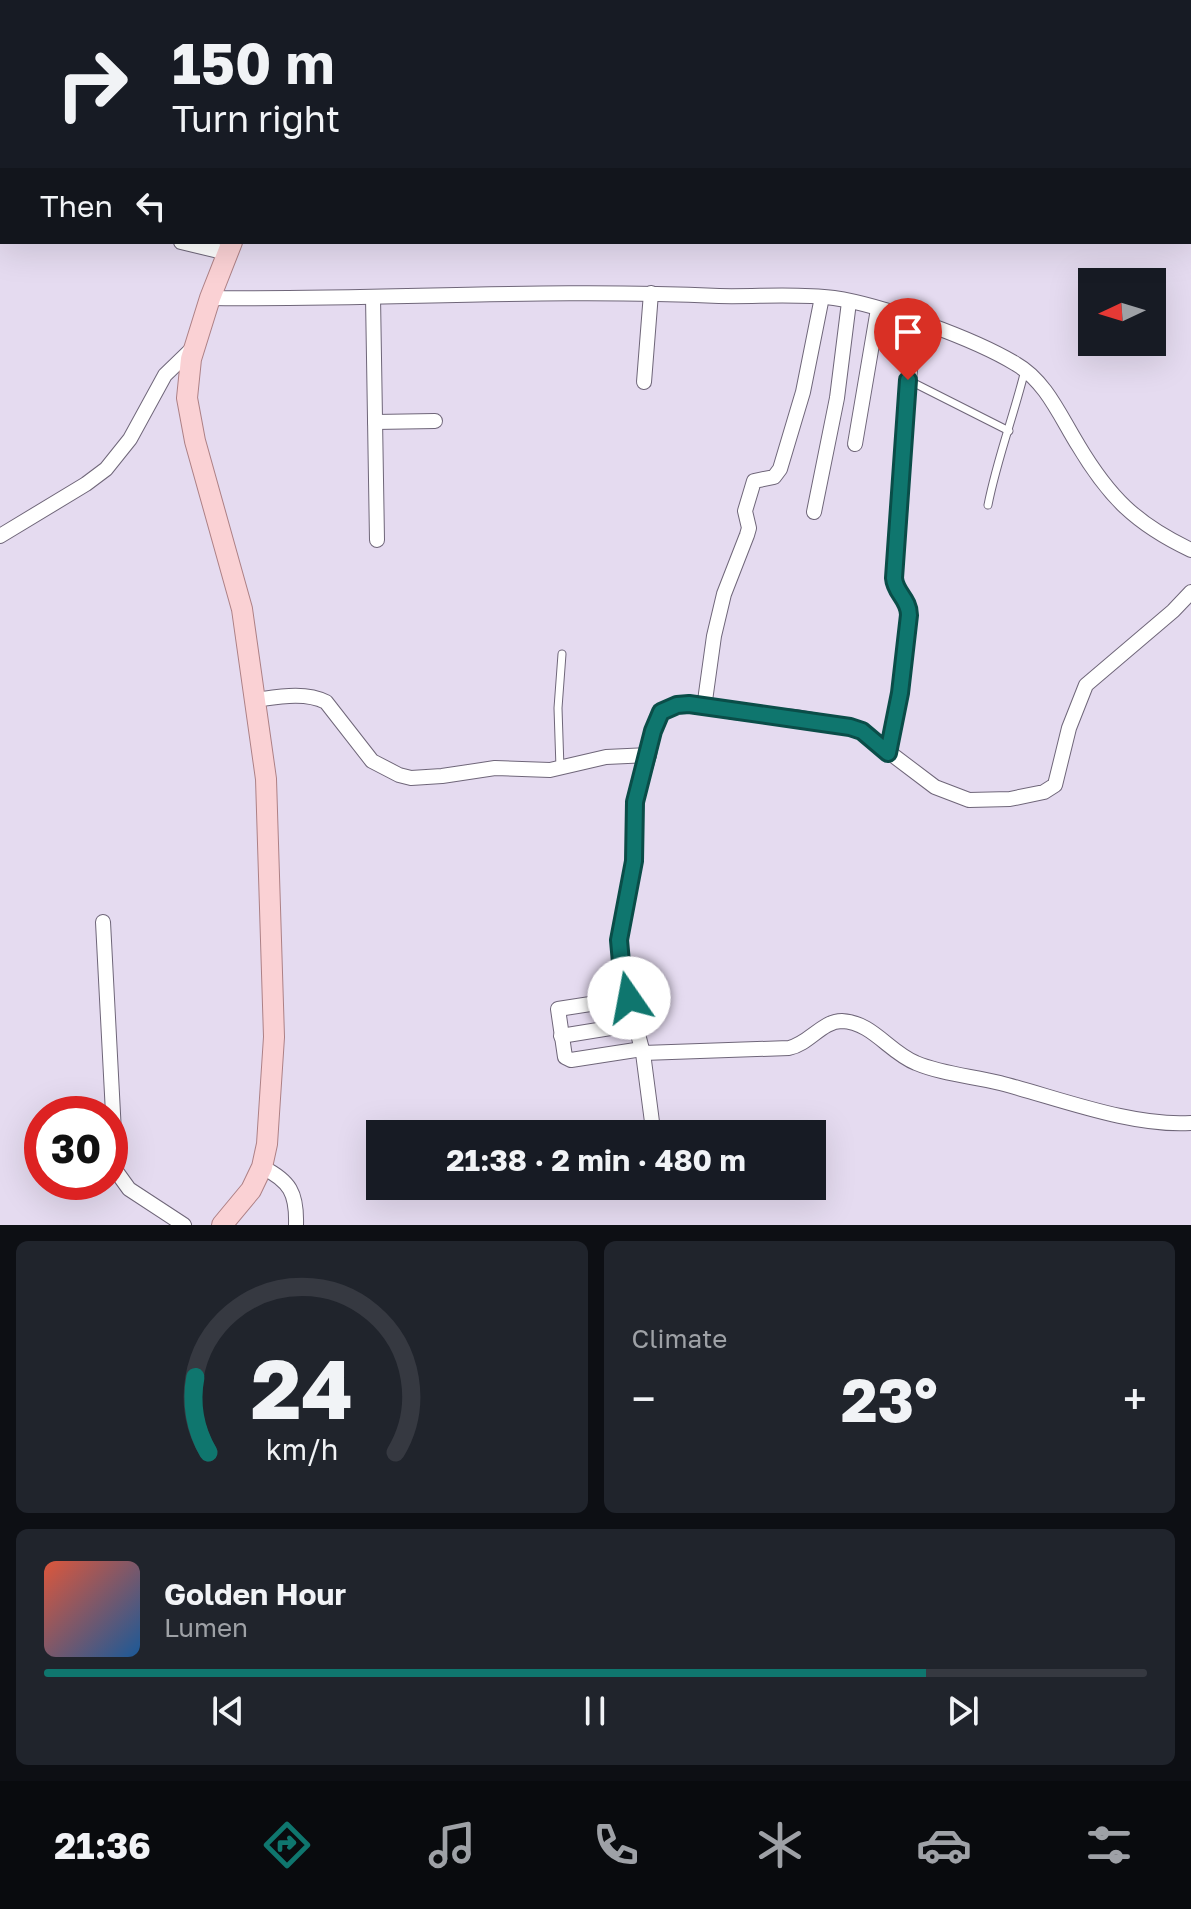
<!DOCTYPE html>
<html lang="en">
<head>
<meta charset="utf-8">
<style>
  body { margin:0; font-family:"Golos Text",sans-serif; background:#20242c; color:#f1f3f6; height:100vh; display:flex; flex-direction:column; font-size:30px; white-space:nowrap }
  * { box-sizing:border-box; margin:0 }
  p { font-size:26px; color:#9ea1a6 }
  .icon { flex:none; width:44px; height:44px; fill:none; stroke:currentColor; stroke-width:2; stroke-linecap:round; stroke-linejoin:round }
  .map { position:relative; height:1225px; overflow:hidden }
  .sheet { display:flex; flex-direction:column; gap:16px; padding:16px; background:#0d0f14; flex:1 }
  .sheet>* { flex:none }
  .hud { position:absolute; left:0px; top:0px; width:1192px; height:244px; box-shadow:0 8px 32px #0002; background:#171b24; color:#f1f3f6; overflow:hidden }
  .needle { width:52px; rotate:266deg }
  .buttons { position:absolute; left:1078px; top:268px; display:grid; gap:16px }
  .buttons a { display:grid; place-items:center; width:88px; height:88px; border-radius:0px; background:#171b24; box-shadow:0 8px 32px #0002; font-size:40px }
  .speed { position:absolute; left:24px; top:1096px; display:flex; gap:16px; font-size:40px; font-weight:700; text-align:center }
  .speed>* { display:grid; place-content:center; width:104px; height:104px; border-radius:50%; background:#171b24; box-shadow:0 8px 32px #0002; line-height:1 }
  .speed .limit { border:12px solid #d22; background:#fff; color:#111 }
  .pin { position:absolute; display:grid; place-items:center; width:68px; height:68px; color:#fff; margin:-82px -34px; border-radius:50% 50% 50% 0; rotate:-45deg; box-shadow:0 0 8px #0007 }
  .pin .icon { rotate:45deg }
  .me { position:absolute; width:88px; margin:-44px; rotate:348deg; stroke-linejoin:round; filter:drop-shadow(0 0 6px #0008) }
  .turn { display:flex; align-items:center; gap:28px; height:168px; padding:0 40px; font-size:36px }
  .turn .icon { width:104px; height:104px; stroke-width:2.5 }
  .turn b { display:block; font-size:56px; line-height:68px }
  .then { display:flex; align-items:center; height:76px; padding:0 40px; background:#0003; gap:16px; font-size:30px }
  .big { font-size:60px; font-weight:700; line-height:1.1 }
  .sheet .widget { flex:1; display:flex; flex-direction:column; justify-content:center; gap:12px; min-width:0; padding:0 28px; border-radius:12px; background:#20242c }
  .sheet .dial { align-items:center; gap:0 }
  .dial svg { height:208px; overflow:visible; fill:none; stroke:#363941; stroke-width:7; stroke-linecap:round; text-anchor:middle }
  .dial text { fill:#f1f3f6; stroke:none }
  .song { display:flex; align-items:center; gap:24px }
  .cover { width:96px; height:96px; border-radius:12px; background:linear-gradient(135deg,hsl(10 70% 55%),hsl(210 70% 35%)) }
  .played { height:8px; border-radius:4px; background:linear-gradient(90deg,#0f766e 80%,#363941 80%) }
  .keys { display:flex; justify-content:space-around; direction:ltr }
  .heat { display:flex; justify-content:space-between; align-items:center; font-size:44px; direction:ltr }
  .sheet .tiles { flex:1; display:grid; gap:16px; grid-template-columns:1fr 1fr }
  .widget:last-child { grid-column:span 2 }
  .trip { position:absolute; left:366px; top:1120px; width:460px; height:80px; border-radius:0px; background:#171b24; box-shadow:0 8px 32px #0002; font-weight:700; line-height:80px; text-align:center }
  .menu { display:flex; height:128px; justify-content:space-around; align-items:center; background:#090b0e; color:#9ea1a6 }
  .menu .icon { width:56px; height:56px }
  .menu .active { color:#0f766e }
  .menu b { font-size:36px; color:#f1f3f6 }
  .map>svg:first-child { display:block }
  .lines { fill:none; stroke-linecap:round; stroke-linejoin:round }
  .lane-casing { stroke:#6f6679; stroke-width:9 }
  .street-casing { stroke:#6f6679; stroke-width:16 }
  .primary-casing { stroke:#ad8085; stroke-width:22 }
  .lane { stroke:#fff; stroke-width:7 }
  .street { stroke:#fff; stroke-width:14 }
  .primary { stroke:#fad1d4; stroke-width:20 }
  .route-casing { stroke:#0a4d48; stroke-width:20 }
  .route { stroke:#0f766e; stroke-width:14 }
</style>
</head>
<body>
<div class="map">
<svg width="1191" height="1225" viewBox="0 0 1191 1225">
  <rect width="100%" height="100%" fill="#e5dbf0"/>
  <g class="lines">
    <g class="lane-casing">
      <g id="lane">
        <polyline points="832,0 845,2"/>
        <polyline points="495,2 495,0"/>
        <polyline points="744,2 744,0"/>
        <polyline points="910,381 1009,431"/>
        <path d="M988 505C997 459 1014 415 1025 370"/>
        <polyline points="560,768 558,708 562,654"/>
      </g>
    </g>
    <g class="street-casing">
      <g id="street">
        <polyline points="181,242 227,253"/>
        <polyline points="373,297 377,540"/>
        <path d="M210 298C380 300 549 288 719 296 757 297 796 293 834 298 882 305 975 339 1016 364 1046 381 1061 418 1078 445 1109 497 1136 524 1191 550"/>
        <polyline points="644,382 651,293"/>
        <polyline points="375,422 435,421"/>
        <polyline points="855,444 878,309"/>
        <polyline points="814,512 837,398 849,302"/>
        <polyline points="0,536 86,484 106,469 130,439 165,375 195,346"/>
        <path d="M255 700C277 697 305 691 326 702L372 761 399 775 411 778 442 776 495 768 550 770 606 757 649 755 653 731 661 712 677 705 689 704 733 712 795 717 857 728 935 787 969 800 1010 799 1044 792 1055 785 1069 728 1086 685 1173 611 1191 592"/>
        <polyline points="704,708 714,636 724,594 747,535 749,528 745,511 754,481 774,477 780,469 803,392 822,297"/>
        <path d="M888 753 900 693 909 615C909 599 894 593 894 578L900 514 902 448 915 322"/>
        <path d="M649 755 635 802 634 861 619 940 622 974 643 1053 789 1048C809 1044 822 1021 842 1021 872 1022 890 1053 916 1063 942 1074 972 1076 1000 1083 1058 1098 1132 1127 1191 1123"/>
        <polyline points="103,922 116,1171 129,1189 184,1225"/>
        <polyline points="629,998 558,1009 565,1057 571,1060 642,1049"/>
        <polyline points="561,1036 635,1024"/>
        <polyline points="643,1053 652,1122 644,1134"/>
        <path d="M262 1167C290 1181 297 1193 296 1225"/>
      </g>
    </g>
    <g class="primary-casing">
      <g id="primary">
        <polyline points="303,2 303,0"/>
        <polyline points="222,1225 251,1190 262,1167 267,1144 274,1037 266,779 242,609 195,441 187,398 191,359 210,298 232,242"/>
      </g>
    </g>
    <use href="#lane" class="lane"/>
    <use href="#street" class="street"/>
    <use href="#primary" class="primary"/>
  </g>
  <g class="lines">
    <g class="route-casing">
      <path id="route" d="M629 998 622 974 619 940 634 861 635 802 653 731 661 712 677 705 689 704 850 727 862 731 888 753 900 693 909 615C909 599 895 593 894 578L908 380"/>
    </g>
    <use href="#route" class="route"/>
  </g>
</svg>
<div class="buttons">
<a><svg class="needle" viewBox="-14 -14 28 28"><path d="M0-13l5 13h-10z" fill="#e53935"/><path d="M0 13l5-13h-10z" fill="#9ea1a6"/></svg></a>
</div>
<div class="speed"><div class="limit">30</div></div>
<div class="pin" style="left:908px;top:380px;background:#d93025"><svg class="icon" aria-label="arrive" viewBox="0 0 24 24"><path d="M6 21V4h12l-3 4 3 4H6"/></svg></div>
<svg class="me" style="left:629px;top:998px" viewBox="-20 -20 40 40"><circle r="19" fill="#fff"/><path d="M0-13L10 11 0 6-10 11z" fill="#0f766e"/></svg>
<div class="trip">21:38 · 2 min · 480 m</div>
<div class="hud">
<div class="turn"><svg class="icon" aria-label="right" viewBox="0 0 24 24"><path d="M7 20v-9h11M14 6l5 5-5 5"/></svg><div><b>150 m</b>Turn right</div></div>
<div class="then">Then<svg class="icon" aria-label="left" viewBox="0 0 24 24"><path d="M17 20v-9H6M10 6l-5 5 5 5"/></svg></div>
</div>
</div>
<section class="sheet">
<div class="tiles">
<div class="widget dial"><svg viewBox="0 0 100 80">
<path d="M14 69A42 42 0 1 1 86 69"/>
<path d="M14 69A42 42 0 0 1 9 40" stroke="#0f766e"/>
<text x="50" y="56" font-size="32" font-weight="700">24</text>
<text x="50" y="72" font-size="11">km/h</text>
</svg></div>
<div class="widget"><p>Climate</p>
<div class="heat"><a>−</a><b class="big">23°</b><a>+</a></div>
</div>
<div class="widget">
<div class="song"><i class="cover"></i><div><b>Golden Hour</b><p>Lumen</p></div></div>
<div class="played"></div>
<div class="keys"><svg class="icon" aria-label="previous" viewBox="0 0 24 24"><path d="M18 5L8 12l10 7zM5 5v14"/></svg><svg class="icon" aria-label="pause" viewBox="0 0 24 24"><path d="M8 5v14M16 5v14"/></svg><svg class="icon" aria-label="next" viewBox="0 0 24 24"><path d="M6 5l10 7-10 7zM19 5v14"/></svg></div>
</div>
</div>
</section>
<nav class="menu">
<b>21:36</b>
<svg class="icon active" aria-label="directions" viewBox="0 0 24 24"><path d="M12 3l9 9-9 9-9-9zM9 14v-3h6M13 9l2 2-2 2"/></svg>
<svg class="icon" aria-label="music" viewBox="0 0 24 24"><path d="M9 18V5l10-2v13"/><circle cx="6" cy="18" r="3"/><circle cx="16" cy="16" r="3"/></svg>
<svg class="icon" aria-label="phone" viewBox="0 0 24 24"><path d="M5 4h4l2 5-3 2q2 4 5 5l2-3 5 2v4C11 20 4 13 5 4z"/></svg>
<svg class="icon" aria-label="climate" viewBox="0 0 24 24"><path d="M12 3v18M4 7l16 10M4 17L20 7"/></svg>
<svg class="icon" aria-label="car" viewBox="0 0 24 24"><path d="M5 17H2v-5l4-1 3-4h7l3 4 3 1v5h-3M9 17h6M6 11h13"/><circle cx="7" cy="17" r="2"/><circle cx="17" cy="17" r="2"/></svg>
<svg class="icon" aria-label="filters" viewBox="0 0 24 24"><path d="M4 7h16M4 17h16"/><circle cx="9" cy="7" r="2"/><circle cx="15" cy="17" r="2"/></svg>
</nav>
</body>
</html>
